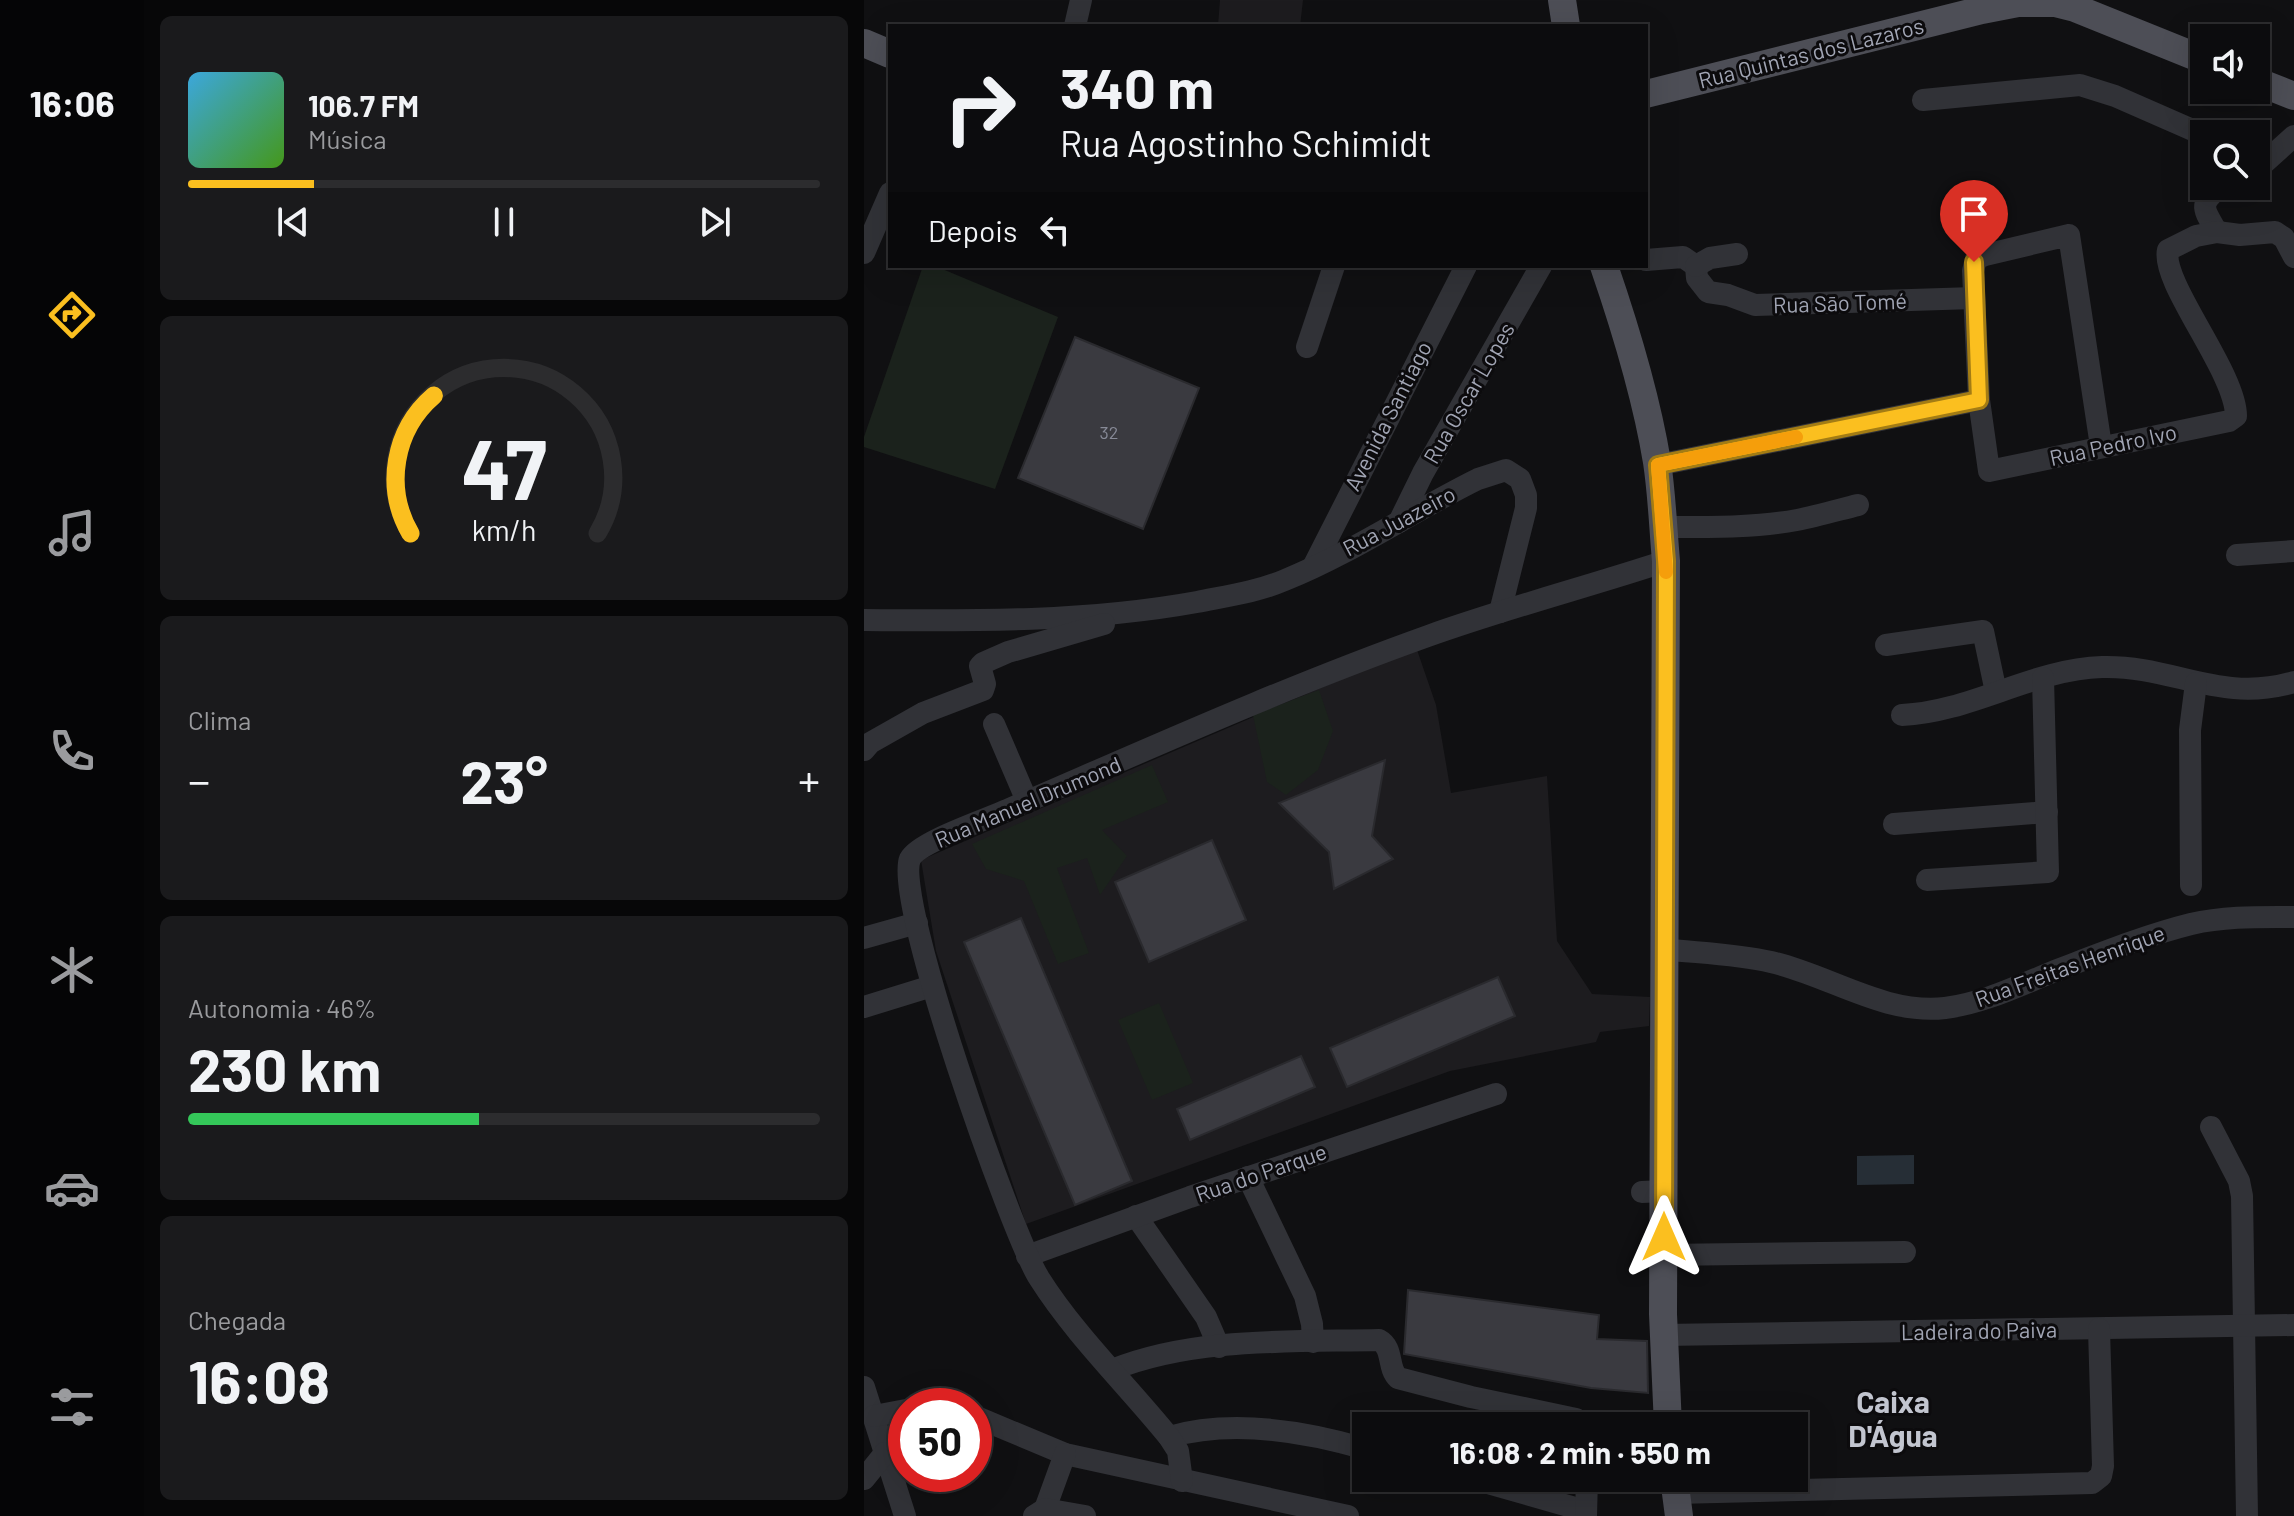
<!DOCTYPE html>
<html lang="pt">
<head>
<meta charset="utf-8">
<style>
  body { margin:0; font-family:Barlow,sans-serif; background:#1a1a1c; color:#f1f3f6; height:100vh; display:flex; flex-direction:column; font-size:30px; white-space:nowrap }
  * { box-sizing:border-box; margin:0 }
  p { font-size:26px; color:#9a9b9e }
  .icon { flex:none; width:44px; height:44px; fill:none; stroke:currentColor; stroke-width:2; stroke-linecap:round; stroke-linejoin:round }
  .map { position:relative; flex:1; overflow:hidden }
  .panel { display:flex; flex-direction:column; gap:16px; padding:16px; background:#070708; width:720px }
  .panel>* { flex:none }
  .banner { position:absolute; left:24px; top:24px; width:760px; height:244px; border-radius:0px; box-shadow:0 8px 32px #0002,0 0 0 2px #2c2c2e; background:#0c0c0e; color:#f1f3f6; overflow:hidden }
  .fabs { position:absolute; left:1326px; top:24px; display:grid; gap:16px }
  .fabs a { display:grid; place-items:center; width:80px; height:80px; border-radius:0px; background:#0c0c0e; box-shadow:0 8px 32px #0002,0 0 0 2px #2c2c2e; font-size:40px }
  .speed { position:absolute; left:24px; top:1388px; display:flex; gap:16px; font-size:40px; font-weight:700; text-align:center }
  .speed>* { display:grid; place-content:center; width:104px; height:104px; border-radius:50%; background:#0c0c0e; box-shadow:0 8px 32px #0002,0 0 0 2px #2c2c2e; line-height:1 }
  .speed .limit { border:12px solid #d22; background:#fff; color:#111 }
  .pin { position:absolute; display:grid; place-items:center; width:68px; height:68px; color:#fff; margin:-82px -34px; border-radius:50% 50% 50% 0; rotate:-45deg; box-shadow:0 0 8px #0007 }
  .pin .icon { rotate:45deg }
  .me { position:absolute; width:88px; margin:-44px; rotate:0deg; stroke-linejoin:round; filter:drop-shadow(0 0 6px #0008) }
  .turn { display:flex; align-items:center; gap:28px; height:168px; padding:0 40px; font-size:36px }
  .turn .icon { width:104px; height:104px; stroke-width:2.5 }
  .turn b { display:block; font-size:56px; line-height:68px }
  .then { display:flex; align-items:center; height:76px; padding:0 40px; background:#0003; gap:16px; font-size:30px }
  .big { font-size:60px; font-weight:700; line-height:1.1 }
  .panel .card { flex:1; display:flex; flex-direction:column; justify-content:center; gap:12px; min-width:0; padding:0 28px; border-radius:12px; background:#1a1a1c }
  .panel .dial { align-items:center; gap:0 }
  .dial svg { height:208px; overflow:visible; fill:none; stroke:#2c2c2e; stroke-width:7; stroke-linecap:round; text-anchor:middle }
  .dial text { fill:#f1f3f6; stroke:none }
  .song { display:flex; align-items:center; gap:24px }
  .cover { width:96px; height:96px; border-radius:12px; background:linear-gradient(135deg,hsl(200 70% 55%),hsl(100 70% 35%)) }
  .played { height:8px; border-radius:4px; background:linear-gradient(90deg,#fbbf1f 20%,#2c2c2e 20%) }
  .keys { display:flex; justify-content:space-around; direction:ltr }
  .heat { display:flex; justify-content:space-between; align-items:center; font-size:44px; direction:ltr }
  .charge { height:12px; border-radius:6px; background:linear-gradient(90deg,#34c759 46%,#2c2c2e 0) }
  .trip { position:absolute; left:488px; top:1412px; width:456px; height:80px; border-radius:0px; background:#0c0c0e; box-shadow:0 8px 32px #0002,0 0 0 2px #2c2c2e; font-weight:700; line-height:80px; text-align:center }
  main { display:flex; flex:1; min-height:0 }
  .tab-bar { display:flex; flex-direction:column; width:144px; justify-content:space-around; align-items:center; background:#050506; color:#9a9b9e }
  .tab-bar .icon { width:56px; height:56px }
  .tab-bar .selected { color:#fbbf1f }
  .tab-bar b { font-size:36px; color:#f1f3f6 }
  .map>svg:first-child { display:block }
  .built { fill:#1d1c1f }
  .green { fill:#1b221c }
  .water { fill:#262e36 }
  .building { fill:#3a3a40; stroke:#2a2a2e; stroke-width:2 }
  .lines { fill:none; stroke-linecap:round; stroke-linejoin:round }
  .minor { stroke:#313237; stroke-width:22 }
  .major { stroke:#4d4e56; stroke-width:28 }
  .route-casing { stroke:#a37c14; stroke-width:20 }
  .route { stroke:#fbbf1f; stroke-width:14 }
  .slow { stroke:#f59e0b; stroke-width:14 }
  .labels { text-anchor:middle; stroke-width:6; stroke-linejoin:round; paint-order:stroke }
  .number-label { font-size:18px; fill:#878a97 }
  .street-label { font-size:22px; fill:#a1a5b4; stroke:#0c0b0d }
  .district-label { font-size:30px; font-weight:bold; fill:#c2c5cf; stroke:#0c0b0d }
</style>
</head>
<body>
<main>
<nav class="tab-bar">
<b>16:06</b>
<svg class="icon selected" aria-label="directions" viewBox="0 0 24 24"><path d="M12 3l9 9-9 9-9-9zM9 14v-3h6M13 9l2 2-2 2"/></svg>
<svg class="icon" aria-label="music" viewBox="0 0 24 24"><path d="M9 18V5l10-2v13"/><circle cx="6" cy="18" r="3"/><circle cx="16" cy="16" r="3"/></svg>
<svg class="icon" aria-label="phone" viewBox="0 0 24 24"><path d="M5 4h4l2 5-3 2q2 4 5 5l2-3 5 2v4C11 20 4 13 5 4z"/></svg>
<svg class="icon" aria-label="climate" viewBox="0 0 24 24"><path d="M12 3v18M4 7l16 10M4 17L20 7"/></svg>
<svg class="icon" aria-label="car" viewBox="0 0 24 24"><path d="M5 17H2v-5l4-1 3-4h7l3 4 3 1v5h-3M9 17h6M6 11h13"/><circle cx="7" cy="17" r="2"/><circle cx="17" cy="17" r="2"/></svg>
<svg class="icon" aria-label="filters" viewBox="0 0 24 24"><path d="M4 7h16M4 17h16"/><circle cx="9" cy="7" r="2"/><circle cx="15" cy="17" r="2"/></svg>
</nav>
<section class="panel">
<div class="card">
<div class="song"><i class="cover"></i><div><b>106.7 FM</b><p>Música</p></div></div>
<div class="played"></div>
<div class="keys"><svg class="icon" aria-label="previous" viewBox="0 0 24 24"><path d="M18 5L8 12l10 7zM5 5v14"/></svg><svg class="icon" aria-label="pause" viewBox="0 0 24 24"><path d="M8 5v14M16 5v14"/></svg><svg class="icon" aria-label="next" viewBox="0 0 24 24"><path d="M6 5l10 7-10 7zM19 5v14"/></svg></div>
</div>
<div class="card dial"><svg viewBox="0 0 100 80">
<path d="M14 69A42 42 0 1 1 86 69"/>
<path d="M14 69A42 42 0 0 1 23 16" stroke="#fbbf1f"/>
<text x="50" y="56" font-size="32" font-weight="700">47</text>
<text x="50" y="72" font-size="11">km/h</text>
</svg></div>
<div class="card"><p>Clima</p>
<div class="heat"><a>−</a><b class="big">23°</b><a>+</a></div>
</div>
<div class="card"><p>Autonomia · 46%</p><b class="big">230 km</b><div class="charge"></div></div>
<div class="card"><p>Chegada</p><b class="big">16:08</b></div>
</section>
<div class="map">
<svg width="1430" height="1516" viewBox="0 0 1430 1516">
  <rect width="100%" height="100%" fill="#101012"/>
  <g class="built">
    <polygon points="356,0 439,0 436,26 354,26"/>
    <polygon points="552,647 572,705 587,793 683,776 693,941 728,994 786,997 785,1026 736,1032 732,1042 586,1071 162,1224 72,951 57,860"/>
  </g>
  <g class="green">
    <polygon points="59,266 71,266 194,317 131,489 0,447 0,437"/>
    <polygon points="455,690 469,731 454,770 422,795 403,782 389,715"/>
    <polygon points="288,765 304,802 238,830 263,856 236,895 223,858 193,868 225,953 194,964 160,881 122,869 108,844"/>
    <polygon points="295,1003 329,1083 288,1100 254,1020"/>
  </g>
  <polygon class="water" points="1050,1155 1050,1184 993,1185 993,1156"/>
  <g class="building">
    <polygon points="211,337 335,388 279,529 154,478"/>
    <polygon points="521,760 508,836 529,859 470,889 465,852 415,803"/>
    <polygon points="348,840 382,920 285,962 251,882"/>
    <polygon points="157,918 268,1181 211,1205 100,942"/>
    <polygon points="634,977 651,1016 483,1087 466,1048"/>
    <polygon points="437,1056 451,1087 326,1140 313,1109"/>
    <polygon points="544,1290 735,1315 733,1339 783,1341 784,1393 727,1388 540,1354"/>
  </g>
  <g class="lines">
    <g class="minor">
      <polyline points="211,26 217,0"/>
      <polyline points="1059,100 1216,85 1251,96 1340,135"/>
      <polyline points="1392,160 1400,163 1430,136"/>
      <path d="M1353 232C1339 208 1334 205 1357 186"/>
      <polyline points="0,253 26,193"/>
      <polyline points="782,260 819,257 832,266"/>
      <polyline points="832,266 833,278 844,292 864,295 891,305 1110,298"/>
      <polyline points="832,266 846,258 873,254"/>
      <polyline points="443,347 470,266"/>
      <path d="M1237 446 1205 235 1121 255 1112 259 1109 271 1115 400 1125 471 1365 421 1372 416C1372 372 1296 282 1304 250L1332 236 1353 232 1376 235 1411 232 1420 238 1430 257"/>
      <polyline points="794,465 1115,400"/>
      <polyline points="535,522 559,473 677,266"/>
      <path d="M799 527C844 527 889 528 933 520 953 516 974 510 994 505"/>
      <polyline points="1373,555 1430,551"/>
      <polyline points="449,567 602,266"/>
      <path d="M0 620C112 621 223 622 333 602 363 596 393 592 421 580 488 553 549 511 614 479L642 470 656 479 662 495V508L636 612"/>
      <polyline points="1022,645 1119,631 1132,692"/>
      <path d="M1038 715C1107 712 1169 669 1238 667 1309 665 1356 704 1430 682"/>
      <polyline points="130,724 163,801"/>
      <polyline points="0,750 6,743 59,713 119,690 121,684 116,666 119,663 144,652 240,624"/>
      <polyline points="1030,824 1183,812"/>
      <polyline points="1063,880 1184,872 1179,678"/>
      <polyline points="1327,885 1326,730 1332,683"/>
      <polyline points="0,938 53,923"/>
      <path d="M799 949C834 953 872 954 907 962 965 975 1020 1015 1081 1008 1121 1003 1158 984 1196 969 1238 953 1283 935 1327 924 1361 916 1396 917 1430 917"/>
      <polyline points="0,1007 68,986"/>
      <polyline points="1347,1127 1375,1181 1378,1196 1383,1516"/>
      <polyline points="384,1177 441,1296 448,1324 449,1342"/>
      <polyline points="778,1192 799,1191"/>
      <polyline points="272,1216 342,1317 355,1347"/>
      <polyline points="800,1255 1041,1252"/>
      <polyline points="163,1256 326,1197 632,1094"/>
      <polyline points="799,1335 1430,1325"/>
      <path d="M248 1370C329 1337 428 1342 515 1340 530 1348 523 1368 534 1378L607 1397 712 1419 719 1426"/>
      <polyline points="0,1387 41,1516"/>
      <polyline points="10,1416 42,1410"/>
      <polyline points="110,1416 201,1454 484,1516"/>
      <path d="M305 1437C367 1419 440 1431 502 1449"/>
      <polyline points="606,1478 722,1511"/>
      <polyline points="0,1479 21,1453"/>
      <path d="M318 1481 314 1451 305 1437C262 1384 211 1335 175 1278 147 1233 29 898 46 859 54 842 124 819 143 810 282 750 421 687 564 636 642 608 723 587 802 561"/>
      <polyline points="812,1493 1228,1483 1237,1476 1239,1466 1235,1329"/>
      <polyline points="181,1509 201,1454"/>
      <polyline points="170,1516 181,1509 221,1516"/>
      <polyline points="722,1516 723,1478"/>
    </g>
    <g class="major">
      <polyline points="698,0 702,26"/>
      <polyline points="0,43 26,54"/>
      <polyline points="1392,81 1430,96"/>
      <polyline points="782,94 1118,10 1154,3 1191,3 1211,8 1340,60"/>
      <path d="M740 266C762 330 782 395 793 462 798 495 799 528 802 561L799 1314 804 1426"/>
      <polyline points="810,1478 815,1516"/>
    </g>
  </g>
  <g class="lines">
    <g class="route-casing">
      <polyline id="route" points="800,1237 802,561 794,465 1115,400 1110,262"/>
    </g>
    <use href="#route" class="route"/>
    <polyline class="slow" points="802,572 794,465 932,437"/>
  </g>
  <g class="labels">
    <g class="number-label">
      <text x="245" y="439">32</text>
    </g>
    <g class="street-label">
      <text transform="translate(947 53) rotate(-14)" y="8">Rua Quintas dos Lazaros</text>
      <text transform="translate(976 303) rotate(-2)" y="8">Rua Sāo Tomé</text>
      <text transform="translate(605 393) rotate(-60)" y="8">Rua Oscar Lopes</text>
      <text transform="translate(524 416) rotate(-63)" y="8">Avenida Santiago</text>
      <text transform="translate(1249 445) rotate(-12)" y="8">Rua Pedro Ivo</text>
      <text transform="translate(535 521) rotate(-28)" y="8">Rua Juazeiro</text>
      <text transform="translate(164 802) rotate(-23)" y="8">Rua Manuel Drumond</text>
      <text transform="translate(1206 966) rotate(-20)" y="8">Rua Freitas Henrique</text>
      <text transform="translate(397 1173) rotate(-19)" y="8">Rua do Parque</text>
      <text transform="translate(1115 1331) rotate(-1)" y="8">Ladeira do Paiva</text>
    </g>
    <g class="district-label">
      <text x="1029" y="1413">Caixa<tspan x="1029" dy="34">D'Água</tspan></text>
    </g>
  </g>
</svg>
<div class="fabs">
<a><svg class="icon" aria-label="sound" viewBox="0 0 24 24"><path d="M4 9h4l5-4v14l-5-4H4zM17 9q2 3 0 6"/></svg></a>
<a><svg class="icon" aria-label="search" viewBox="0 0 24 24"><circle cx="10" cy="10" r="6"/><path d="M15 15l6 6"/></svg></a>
</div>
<div class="speed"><div class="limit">50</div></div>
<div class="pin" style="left:1110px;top:262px;background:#d93025"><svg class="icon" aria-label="arrive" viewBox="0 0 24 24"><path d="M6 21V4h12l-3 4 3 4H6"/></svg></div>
<svg class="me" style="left:800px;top:1237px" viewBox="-20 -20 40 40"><path d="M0-17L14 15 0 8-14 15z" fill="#fbbf1f" stroke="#fff" stroke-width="4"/></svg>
<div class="trip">16:08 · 2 min · 550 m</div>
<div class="banner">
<div class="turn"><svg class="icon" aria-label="right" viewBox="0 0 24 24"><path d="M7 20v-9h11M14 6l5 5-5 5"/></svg><div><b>340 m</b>Rua Agostinho Schimidt</div></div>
<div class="then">Depois<svg class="icon" aria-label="left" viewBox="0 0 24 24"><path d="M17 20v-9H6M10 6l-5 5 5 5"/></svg></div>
</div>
</div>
</main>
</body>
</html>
